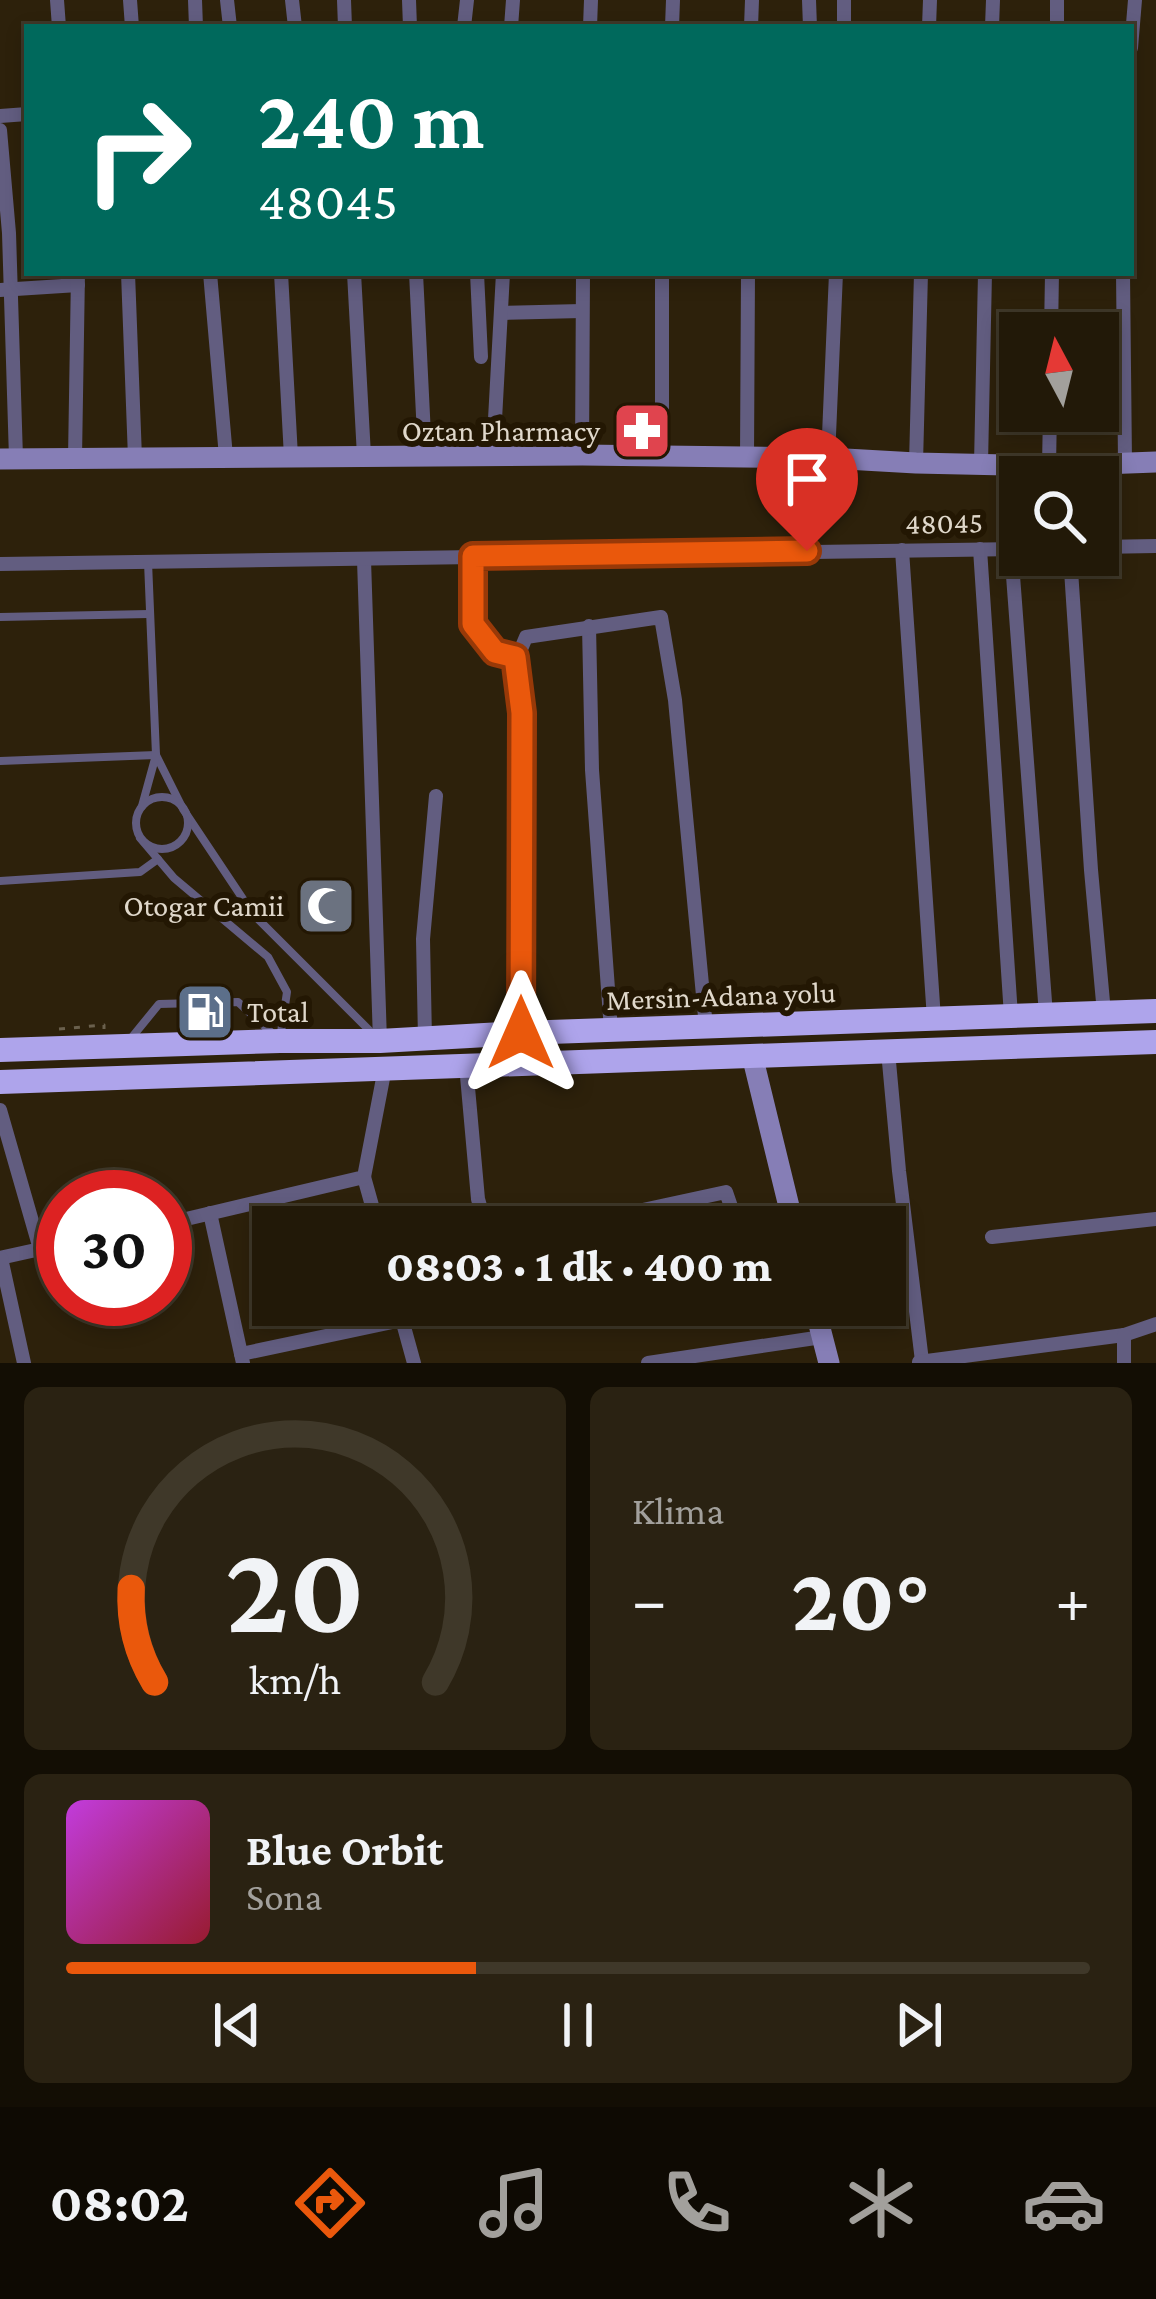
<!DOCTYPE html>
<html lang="tr">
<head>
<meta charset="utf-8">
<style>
  body { margin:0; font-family:"Crimson Pro",serif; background:#2a2212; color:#f1f3f6; height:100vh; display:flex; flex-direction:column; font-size:45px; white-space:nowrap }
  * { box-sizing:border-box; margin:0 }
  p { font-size:39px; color:#a2a09c }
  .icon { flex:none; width:66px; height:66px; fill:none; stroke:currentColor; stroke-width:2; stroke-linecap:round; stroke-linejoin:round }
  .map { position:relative; height:1363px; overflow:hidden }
  .side { display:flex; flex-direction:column; gap:24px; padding:24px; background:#130e04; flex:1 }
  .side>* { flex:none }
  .top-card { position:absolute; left:24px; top:24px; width:1110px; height:252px; border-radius:0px; box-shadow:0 6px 18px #0003,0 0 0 3px #3f3829; background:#00695c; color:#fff; overflow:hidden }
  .needle { width:78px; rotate:353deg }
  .fabs { position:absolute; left:999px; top:312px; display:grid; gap:24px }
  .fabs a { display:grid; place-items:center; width:120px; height:120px; border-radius:0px; background:#221908; box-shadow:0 6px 18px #0003,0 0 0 3px #3f3829; font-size:60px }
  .speed { position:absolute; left:36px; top:1170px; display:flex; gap:24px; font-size:60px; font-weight:700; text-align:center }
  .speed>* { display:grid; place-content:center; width:156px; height:156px; border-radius:50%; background:#221908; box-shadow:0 6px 18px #0003,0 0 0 3px #3f3829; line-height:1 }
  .speed .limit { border:18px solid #d22; background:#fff; color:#111 }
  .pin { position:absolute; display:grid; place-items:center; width:102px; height:102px; color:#fff; margin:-123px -51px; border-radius:50% 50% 50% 0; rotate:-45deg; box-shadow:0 0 12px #0007 }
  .pin .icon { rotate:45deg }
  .me { position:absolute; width:132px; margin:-66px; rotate:0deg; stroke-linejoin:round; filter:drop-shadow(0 0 9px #0008) }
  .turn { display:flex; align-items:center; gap:42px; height:252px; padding:0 36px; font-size:54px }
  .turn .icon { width:156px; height:156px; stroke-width:2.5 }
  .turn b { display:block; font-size:84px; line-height:102px }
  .big { font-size:90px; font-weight:800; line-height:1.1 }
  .side .card { flex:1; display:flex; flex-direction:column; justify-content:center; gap:18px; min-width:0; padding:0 42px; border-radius:18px; background:#2a2212 }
  .side .dial { align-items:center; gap:0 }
  .dial svg { height:312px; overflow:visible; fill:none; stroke:#3f3829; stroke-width:7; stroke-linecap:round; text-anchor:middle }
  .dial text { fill:#f1f3f6; stroke:none }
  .song { display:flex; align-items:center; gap:36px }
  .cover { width:144px; height:144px; border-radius:18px; background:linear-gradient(135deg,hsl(290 70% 55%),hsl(350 70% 35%)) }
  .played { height:12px; border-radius:6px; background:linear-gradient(90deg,#ea580c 40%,#3f3829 40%) }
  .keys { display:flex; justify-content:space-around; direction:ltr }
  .heat { display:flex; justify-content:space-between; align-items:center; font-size:66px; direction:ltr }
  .side .tiles { flex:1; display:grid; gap:24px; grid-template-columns:1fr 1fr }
  .card:last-child { grid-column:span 2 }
  .trip { position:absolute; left:252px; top:1206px; width:654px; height:120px; border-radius:0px; background:#221908; box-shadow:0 6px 18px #0003,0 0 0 3px #3f3829; font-weight:800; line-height:120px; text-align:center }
  .tabs { display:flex; height:192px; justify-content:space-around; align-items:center; background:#0e0a03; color:#a2a09c }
  .tabs .icon { width:84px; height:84px }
  .tabs .on { color:#ea580c }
  .tabs b { font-size:54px; color:#f1f3f6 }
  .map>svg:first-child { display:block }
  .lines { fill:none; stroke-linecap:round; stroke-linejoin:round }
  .path { stroke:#6a604d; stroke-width:3; stroke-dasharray:6 9; stroke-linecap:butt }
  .service { stroke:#625d80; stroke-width:8 }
  .minor { stroke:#625d80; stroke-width:14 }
  .secondary { stroke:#867eb6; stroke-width:21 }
  .trunk { stroke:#aea4eb; stroke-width:24 }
  .route-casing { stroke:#983908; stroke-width:30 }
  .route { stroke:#ea580c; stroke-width:21 }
  .labels { text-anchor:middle; stroke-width:12; stroke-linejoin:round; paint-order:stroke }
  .poi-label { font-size:30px; fill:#e0d8cb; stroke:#231703; text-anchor:end }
  .street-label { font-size:30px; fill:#e0d8cb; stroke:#231703 }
</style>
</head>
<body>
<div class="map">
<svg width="1156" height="1363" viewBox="0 0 1156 1363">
  <rect width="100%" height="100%" fill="#2d210b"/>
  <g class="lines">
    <polyline class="path" points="59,1029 104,1025 104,1029"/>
    <g class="service">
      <polyline points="0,617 149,614"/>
      <polyline points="156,755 183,809 253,914 375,1036"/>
      <polyline points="0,761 156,755"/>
      <circle cx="162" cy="823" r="26"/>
      <polyline points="142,806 156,755 148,562"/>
      <polyline points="140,838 174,878 268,957 287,992 280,1039"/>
      <polyline points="0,881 140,872 158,859"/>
      <polyline points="128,1042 159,1004 238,1002 274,1035"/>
    </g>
    <g class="minor">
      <polyline points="57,0 59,27"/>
      <polyline points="130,0 132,27"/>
      <polyline points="195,0 196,27"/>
      <polyline points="227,0 230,27"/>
      <polyline points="292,0 295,27"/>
      <polyline points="344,0 345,27"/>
      <polyline points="409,0 410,27"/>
      <polyline points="809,0 810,27"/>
      <polyline points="464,27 467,0"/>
      <polyline points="511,27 513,0"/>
      <polyline points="590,27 591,0"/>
      <polyline points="672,27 673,0"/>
      <polyline points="751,27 752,0"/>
      <polyline points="844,27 844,0"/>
      <polyline points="929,27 930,0"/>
      <polyline points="992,27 993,0"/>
      <polyline points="1057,27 1057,0"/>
      <polyline points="1131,48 1135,0"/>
      <polyline points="0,116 27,114"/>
      <polyline points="0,130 9,233 16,458"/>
      <polyline points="128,273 135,458"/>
      <polyline points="210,273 226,457"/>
      <polyline points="281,273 291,457"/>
      <polyline points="354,273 364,456"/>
      <polyline points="416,273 425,456"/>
      <polyline points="477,273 481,357"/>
      <polyline points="1123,273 1125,462"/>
      <polyline points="0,290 78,285"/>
      <polyline points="501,313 582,311"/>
      <polyline points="1051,333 1052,273"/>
      <polyline points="582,455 583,273"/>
      <polyline points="493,456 503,273"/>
      <polyline points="662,456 662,273"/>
      <polyline points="747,457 748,273"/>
      <polyline points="75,458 78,273"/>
      <polyline points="828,458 836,273"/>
      <polyline points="916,463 921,273"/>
      <polyline points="981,464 985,273"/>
      <polyline points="1049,466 1050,411"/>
      <polyline points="1098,547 1156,546"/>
      <polyline points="980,549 1011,1016"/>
      <polyline points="1011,549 1046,1015"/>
      <polyline points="902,550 934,1019"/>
      <polyline points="1070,555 1091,870 1104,1013"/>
      <polyline points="473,556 473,624 495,652 515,657 522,713 521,1033"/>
      <polyline points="364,560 380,1041"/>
      <polyline points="0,564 1020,549"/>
      <polyline points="589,626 592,770 611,1030"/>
      <polyline points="516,661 526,637 661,617 675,700 706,1027"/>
      <polyline points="425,1039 423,939 436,796"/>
      <polyline points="888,1051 899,1171 922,1361"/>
      <polyline points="466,1065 478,1199 486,1227"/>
      <polyline points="0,1110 40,1249"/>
      <polyline points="364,1177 378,1227"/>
      <polyline points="210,1213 243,1363"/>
      <polyline points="165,1224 364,1177 385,1068"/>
      <polyline points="564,1227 726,1192 738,1227"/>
      <polyline points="992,1237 1156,1219"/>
      <polyline points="0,1258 63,1244"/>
      <polyline points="1,1258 24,1363"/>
      <polyline points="398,1305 414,1363"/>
      <polyline points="622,1318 698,1305"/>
      <polyline points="241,1354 402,1320"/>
      <polyline points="919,1362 1124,1335 1156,1324"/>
      <polyline points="648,1363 822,1337"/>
      <polyline points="1124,1363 1124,1335"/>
    </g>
    <g class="secondary">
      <polyline points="0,459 582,455 828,458 916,463 1049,466 1156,462"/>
      <polyline points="752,1055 794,1227"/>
      <polyline points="814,1305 829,1363"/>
    </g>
    <g class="trunk">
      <polyline points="0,1050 280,1041 380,1041 521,1033 1156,1011"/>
      <polyline points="0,1082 1156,1042"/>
    </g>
  </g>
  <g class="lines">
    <g class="route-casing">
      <polyline id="route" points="521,1033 522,713 515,657 495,652 473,624 473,556 807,551"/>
    </g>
    <use href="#route" class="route"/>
  </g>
  <defs>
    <g id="pharmacy-square" transform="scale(3)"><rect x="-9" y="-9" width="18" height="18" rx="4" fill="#e0444e" stroke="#231703"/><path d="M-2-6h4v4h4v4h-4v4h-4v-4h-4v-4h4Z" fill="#fff"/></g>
    <g id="mosque-square" transform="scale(3)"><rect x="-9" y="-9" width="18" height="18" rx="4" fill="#6b7280" stroke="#231703"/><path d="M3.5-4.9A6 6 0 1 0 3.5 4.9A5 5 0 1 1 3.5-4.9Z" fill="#fff"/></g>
    <g id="fuel-square" transform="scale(3)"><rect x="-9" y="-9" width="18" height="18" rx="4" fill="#5c6f8a" stroke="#231703"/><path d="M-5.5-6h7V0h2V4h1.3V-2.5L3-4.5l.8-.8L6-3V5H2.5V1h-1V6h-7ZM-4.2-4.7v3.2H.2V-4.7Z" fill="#fff"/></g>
  </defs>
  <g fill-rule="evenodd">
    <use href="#pharmacy-square" x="642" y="431"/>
    <use href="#mosque-square" x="326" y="906"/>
    <use href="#fuel-square" x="205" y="1012"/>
  </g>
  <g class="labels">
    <g class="poi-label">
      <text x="600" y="441">Oztan Pharmacy</text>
      <text x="284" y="916">Otogar Camii</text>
      <text x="247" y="1022" text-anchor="start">Total</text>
    </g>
    <g class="street-label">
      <text transform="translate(944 523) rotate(-1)" y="10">48045</text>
      <text transform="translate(721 996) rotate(-2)" y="10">Mersin-Adana yolu</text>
    </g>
  </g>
</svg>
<div class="fabs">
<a><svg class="needle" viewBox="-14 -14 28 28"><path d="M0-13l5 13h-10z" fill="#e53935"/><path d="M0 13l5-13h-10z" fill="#a2a09c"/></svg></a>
<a><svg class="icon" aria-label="search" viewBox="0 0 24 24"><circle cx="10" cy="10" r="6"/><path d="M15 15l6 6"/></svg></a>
</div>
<div class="speed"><div class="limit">30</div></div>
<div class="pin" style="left:807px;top:551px;background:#d93025"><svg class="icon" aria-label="arrive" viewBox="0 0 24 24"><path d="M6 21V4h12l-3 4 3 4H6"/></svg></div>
<svg class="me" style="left:521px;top:1033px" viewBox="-20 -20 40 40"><path d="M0-17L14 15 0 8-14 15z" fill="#ea580c" stroke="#fff" stroke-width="4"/></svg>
<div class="trip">08:03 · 1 dk · 400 m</div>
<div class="top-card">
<div class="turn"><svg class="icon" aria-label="right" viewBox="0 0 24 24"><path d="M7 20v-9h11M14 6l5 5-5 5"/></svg><div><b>240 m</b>48045</div></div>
</div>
</div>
<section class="side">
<div class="tiles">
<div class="card dial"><svg viewBox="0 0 100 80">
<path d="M14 69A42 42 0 1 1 86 69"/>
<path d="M14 69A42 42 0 0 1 8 45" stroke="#ea580c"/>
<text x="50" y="56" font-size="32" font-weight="700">20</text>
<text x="50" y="72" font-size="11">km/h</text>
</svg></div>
<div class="card"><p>Klima</p>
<div class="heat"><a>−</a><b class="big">20°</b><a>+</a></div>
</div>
<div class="card">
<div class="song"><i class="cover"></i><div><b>Blue Orbit</b><p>Sona</p></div></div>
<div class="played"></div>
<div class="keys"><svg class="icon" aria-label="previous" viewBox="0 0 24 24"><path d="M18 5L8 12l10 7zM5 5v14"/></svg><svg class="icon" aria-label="pause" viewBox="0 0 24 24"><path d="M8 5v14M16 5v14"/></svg><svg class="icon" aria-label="next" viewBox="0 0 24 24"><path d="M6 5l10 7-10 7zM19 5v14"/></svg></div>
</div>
</div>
</section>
<nav class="tabs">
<b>08:02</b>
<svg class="icon on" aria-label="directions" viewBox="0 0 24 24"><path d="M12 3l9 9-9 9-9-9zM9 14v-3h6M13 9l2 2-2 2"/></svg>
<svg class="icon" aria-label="music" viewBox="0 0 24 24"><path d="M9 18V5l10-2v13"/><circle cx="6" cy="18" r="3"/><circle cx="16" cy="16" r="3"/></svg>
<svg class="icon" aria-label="phone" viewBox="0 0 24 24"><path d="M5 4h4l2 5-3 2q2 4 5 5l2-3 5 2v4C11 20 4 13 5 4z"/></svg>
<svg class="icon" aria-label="climate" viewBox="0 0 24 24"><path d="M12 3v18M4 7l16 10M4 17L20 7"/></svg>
<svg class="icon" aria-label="car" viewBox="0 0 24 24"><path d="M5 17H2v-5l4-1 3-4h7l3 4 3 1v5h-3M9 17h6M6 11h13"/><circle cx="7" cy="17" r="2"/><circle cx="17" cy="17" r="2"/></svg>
</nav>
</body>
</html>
